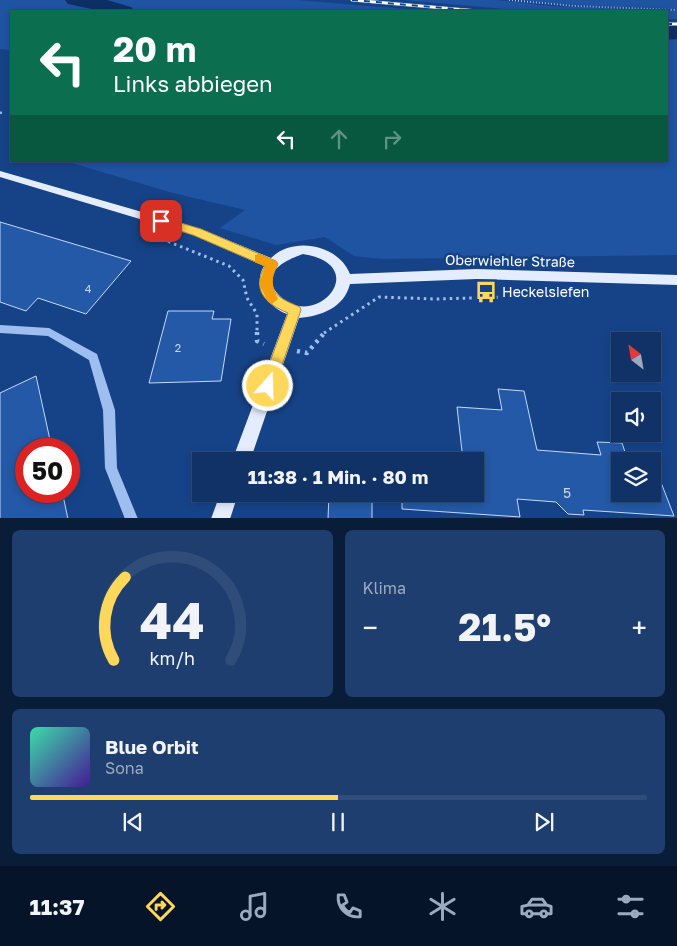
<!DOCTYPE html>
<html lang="de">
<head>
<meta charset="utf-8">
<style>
  body { margin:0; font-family:"Golos Text",sans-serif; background:#1e3e6f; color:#f1f3f6; height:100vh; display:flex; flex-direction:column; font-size:19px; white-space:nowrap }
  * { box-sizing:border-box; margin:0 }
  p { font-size:16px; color:#9caabf }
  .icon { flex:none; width:28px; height:28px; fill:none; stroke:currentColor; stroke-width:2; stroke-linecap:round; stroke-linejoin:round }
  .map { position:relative; height:518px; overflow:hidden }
  .drawer { display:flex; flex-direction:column; gap:12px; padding:12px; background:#091c38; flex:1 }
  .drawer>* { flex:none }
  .top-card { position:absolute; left:10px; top:10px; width:658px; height:152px; border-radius:0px; box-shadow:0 2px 8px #0003,0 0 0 1px #304d7a; background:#0b6e4f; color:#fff; overflow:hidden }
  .needle { width:32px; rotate:329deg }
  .controls { position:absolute; left:611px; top:332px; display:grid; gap:10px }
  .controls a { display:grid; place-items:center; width:50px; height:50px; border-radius:0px; background:#103266; box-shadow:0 2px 8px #0003,0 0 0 1px #304d7a; font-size:25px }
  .speed { position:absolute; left:15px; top:438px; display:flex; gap:10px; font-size:25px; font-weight:700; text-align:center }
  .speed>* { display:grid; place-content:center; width:65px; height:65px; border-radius:50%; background:#103266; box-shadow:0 2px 8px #0003,0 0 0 1px #304d7a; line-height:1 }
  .speed .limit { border:8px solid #d22; background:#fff; color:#111 }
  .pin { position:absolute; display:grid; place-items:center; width:42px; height:42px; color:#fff; margin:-21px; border-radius:10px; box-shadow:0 2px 8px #0006 }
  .me { position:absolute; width:55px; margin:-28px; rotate:20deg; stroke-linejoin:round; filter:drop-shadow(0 0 4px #0008) }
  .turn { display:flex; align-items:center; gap:18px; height:105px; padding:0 20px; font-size:22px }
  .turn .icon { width:65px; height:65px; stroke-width:2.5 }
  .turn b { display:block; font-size:35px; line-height:42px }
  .lanes { display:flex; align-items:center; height:48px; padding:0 20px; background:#0003; justify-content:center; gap:25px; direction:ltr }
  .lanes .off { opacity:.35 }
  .big { font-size:38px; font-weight:700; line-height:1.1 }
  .drawer .widget { flex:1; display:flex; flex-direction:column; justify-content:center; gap:8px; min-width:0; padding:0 18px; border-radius:8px; background:#1e3e6f }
  .drawer .dial { align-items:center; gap:0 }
  .dial svg { height:130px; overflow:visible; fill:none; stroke:#304d7a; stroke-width:7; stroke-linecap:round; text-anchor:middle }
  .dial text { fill:#f1f3f6; stroke:none }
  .song { display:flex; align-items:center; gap:15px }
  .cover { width:60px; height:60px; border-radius:8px; background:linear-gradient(135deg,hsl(160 70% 55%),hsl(260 70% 35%)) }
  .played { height:5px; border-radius:2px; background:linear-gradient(90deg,#ffd75a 50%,#304d7a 50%) }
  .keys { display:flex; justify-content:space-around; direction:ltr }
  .heat { display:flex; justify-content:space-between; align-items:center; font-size:28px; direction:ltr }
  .drawer .tiles { flex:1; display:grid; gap:12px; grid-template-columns:1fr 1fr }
  .widget:last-child { grid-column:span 2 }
  .trip { position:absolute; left:192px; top:452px; width:292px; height:50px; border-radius:0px; background:#103266; box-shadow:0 2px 8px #0003,0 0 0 1px #304d7a; font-weight:700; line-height:50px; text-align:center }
  .menu { display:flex; height:80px; justify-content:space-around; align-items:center; background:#061429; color:#9caabf }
  .menu .icon { width:35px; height:35px }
  .menu .selected { color:#ffd75a }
  .menu b { font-size:22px; color:#f1f3f6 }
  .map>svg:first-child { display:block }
  .green { fill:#1f54a2 }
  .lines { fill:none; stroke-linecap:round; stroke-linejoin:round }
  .river { fill:#0e2f65; fill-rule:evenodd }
  .building { fill:#2459a7; stroke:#c3d9fa }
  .path-far3 { stroke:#9dbeee; stroke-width:2; stroke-dasharray:1 2; stroke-linecap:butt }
  .path-far2 { stroke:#9dbeee; stroke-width:2.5; stroke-dasharray:2 3; stroke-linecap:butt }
  .path-far1 { stroke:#9dbeee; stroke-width:3; stroke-dasharray:2.5 4; stroke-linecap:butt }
  .path { stroke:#9dbeee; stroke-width:4.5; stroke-dasharray:3 5; stroke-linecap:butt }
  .minor { fill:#9dbeee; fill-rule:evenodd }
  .major { fill:#e4edff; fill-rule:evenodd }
  .rail-casing { stroke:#fff; stroke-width:3 }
  .rail { stroke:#164388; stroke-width:2; stroke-dasharray:6; stroke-linecap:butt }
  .route { fill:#ffd75a; stroke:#a68c3a }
  .slow { fill:#f59e0b }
  .labels { text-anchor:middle; stroke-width:5; stroke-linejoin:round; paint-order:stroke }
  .number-label { font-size:11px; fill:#c8d6e9 }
  .street-label { font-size:14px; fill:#fff; stroke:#164388 }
  .poi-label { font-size:14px; fill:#fff; stroke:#164388; text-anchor:start }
  .near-number-label { font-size:14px; fill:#c8d6e9 }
</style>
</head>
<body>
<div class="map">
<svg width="677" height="519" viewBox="0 0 677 519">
  <rect width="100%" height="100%" fill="#164388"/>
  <g class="green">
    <polygon points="0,0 296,0 430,11 11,11 11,50 0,49"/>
    <polygon points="404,0 496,0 551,6 677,11 677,19 666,19 666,11 527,11"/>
    <polygon points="517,0 677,0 677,9 576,5"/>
    <polygon points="666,29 677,29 677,255 382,259 354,256 325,237 276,245 220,228 245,210 173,193 65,161 666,161"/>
  </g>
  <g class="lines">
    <g class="river">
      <polygon points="65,0 107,0 131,7 135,11 101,11 68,4"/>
      <polygon points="677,25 677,39 666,40 666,26"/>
    </g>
  </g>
  <g class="building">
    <polygon points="0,222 131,261 86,314 38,298 26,311 0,302"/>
    <polygon points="168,311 214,311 212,319 231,319 221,381 149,383"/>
    <polygon points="36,376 52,449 26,449 26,491 62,491 68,519 0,519 0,393"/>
    <polygon points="498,389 524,391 537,450 601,455 597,442 622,443 628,461 620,461 620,494 652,494 652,467 655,467 674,516 583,510 584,515 568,514 556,502 517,499 520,517 402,509 402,494 476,494 476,461 401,461 401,456 463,460 457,407 502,410"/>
    <polygon points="329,494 372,494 372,519 328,519"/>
  </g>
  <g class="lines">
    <polyline class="path-far3" points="509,0 575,6 677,10"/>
    <polyline class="path-far2" points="0,113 3,112"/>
    <g class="path-far1">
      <polyline points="162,239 229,266 243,280 247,298 257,314 257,333"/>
      <polyline points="324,333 379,297 436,299 578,295"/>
    </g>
    <g class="path">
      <polyline points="257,332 257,341 264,344"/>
      <polyline points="297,351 307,353 325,332"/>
    </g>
    <polygon class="minor" points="0,325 49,328 97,354 115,410 117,468 138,519 125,519 105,468 103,410 89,360 48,336 0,333"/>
    <g class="major">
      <path d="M0 171 201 229 271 258C293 236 338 244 350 274L476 269 677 275V285L476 279 350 284C344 308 321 316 299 318L250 461H232L287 314C268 307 252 285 264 266L193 235 0 177ZM303 254C372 265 318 329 282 298 256 275 283 261 303 254Z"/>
      <polygon points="220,494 238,494 230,519 211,519"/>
    </g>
    <g class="rail-casing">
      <g id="rail">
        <polyline points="352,0 478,11"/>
        <polyline points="666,24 677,24"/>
      </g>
    </g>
    <use href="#rail" class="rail"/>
  </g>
  <path class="route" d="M161 217 201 229 276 261 278 264C264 291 276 297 300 307L301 310 273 391 268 393 263 391 261 386 288 313C266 304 251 290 265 266L193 235 158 224V218Z"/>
  <path class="slow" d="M259 254 276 261 278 264C270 278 272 285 278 299L272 304 268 302 259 284 265 266 255 262V255Z"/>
  <defs>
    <g id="bus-bare" transform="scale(1.725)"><path d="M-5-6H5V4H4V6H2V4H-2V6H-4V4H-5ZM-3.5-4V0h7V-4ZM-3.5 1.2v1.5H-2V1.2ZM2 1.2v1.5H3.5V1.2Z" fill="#ffd75a" stroke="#164388" stroke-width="2.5" paint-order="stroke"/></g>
  </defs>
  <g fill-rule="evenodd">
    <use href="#bus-bare" x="486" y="292"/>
  </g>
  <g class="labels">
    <g class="number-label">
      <text x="88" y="293">4</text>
      <text x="178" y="352">2</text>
    </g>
    <g class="street-label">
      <text transform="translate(510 261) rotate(1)" y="5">Oberwiehler Straße</text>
    </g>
    <g class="poi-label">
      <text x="502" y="297">Heckelsiefen</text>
    </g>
    <g class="near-number-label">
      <text x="567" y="498">5</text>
    </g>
  </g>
</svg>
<div class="controls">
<a><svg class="needle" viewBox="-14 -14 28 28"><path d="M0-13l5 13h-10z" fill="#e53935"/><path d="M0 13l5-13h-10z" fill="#9caabf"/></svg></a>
<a><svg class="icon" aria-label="sound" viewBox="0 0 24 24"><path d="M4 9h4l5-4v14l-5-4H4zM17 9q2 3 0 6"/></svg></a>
<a><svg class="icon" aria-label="layers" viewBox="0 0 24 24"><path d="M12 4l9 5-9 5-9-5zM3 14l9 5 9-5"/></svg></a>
</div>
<div class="speed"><div class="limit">50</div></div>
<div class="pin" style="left:161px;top:221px;background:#d93025"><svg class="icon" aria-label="arrive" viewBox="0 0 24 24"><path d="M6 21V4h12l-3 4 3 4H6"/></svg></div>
<svg class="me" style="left:268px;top:386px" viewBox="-20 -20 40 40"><circle r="17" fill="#ffd75a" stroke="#fff" stroke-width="3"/><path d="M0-11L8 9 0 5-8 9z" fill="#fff"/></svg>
<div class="trip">11:38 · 1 Min. · 80 m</div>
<div class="top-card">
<div class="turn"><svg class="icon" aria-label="left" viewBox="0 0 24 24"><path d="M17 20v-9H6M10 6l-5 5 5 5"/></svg><div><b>20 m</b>Links abbiegen</div></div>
<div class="lanes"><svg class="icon" aria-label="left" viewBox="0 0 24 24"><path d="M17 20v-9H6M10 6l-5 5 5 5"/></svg><svg class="icon off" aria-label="ahead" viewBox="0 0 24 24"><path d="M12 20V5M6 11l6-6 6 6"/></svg><svg class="icon off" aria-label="right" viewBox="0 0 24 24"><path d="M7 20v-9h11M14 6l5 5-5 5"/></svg></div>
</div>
</div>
<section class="drawer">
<div class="tiles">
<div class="widget dial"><svg viewBox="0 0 100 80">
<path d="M14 69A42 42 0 1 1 86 69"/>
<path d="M14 69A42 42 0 0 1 21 18" stroke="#ffd75a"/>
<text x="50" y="56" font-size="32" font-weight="700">44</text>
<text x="50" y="72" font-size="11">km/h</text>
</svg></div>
<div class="widget"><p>Klima</p>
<div class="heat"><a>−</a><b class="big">21.5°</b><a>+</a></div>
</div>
<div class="widget">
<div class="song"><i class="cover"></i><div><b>Blue Orbit</b><p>Sona</p></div></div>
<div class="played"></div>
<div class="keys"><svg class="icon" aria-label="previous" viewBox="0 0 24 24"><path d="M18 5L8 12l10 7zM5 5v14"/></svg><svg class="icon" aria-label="pause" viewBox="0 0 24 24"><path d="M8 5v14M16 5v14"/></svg><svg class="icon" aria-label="next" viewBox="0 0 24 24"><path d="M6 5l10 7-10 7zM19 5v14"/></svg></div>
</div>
</div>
</section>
<nav class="menu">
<b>11:37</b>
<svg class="icon selected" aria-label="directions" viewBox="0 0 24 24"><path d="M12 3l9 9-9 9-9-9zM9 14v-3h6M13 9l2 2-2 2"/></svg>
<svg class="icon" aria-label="music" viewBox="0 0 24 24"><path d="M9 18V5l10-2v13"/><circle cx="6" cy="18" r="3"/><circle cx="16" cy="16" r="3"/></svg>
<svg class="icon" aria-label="phone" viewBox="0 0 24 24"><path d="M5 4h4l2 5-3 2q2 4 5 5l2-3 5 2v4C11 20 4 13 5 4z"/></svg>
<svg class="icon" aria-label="climate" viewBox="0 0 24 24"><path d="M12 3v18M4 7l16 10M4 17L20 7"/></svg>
<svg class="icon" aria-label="car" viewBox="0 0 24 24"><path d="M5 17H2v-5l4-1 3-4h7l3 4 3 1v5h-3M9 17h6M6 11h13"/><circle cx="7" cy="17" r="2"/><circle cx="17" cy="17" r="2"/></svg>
<svg class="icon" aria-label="filters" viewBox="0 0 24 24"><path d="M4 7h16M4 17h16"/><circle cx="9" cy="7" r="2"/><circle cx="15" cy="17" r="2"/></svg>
</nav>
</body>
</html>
